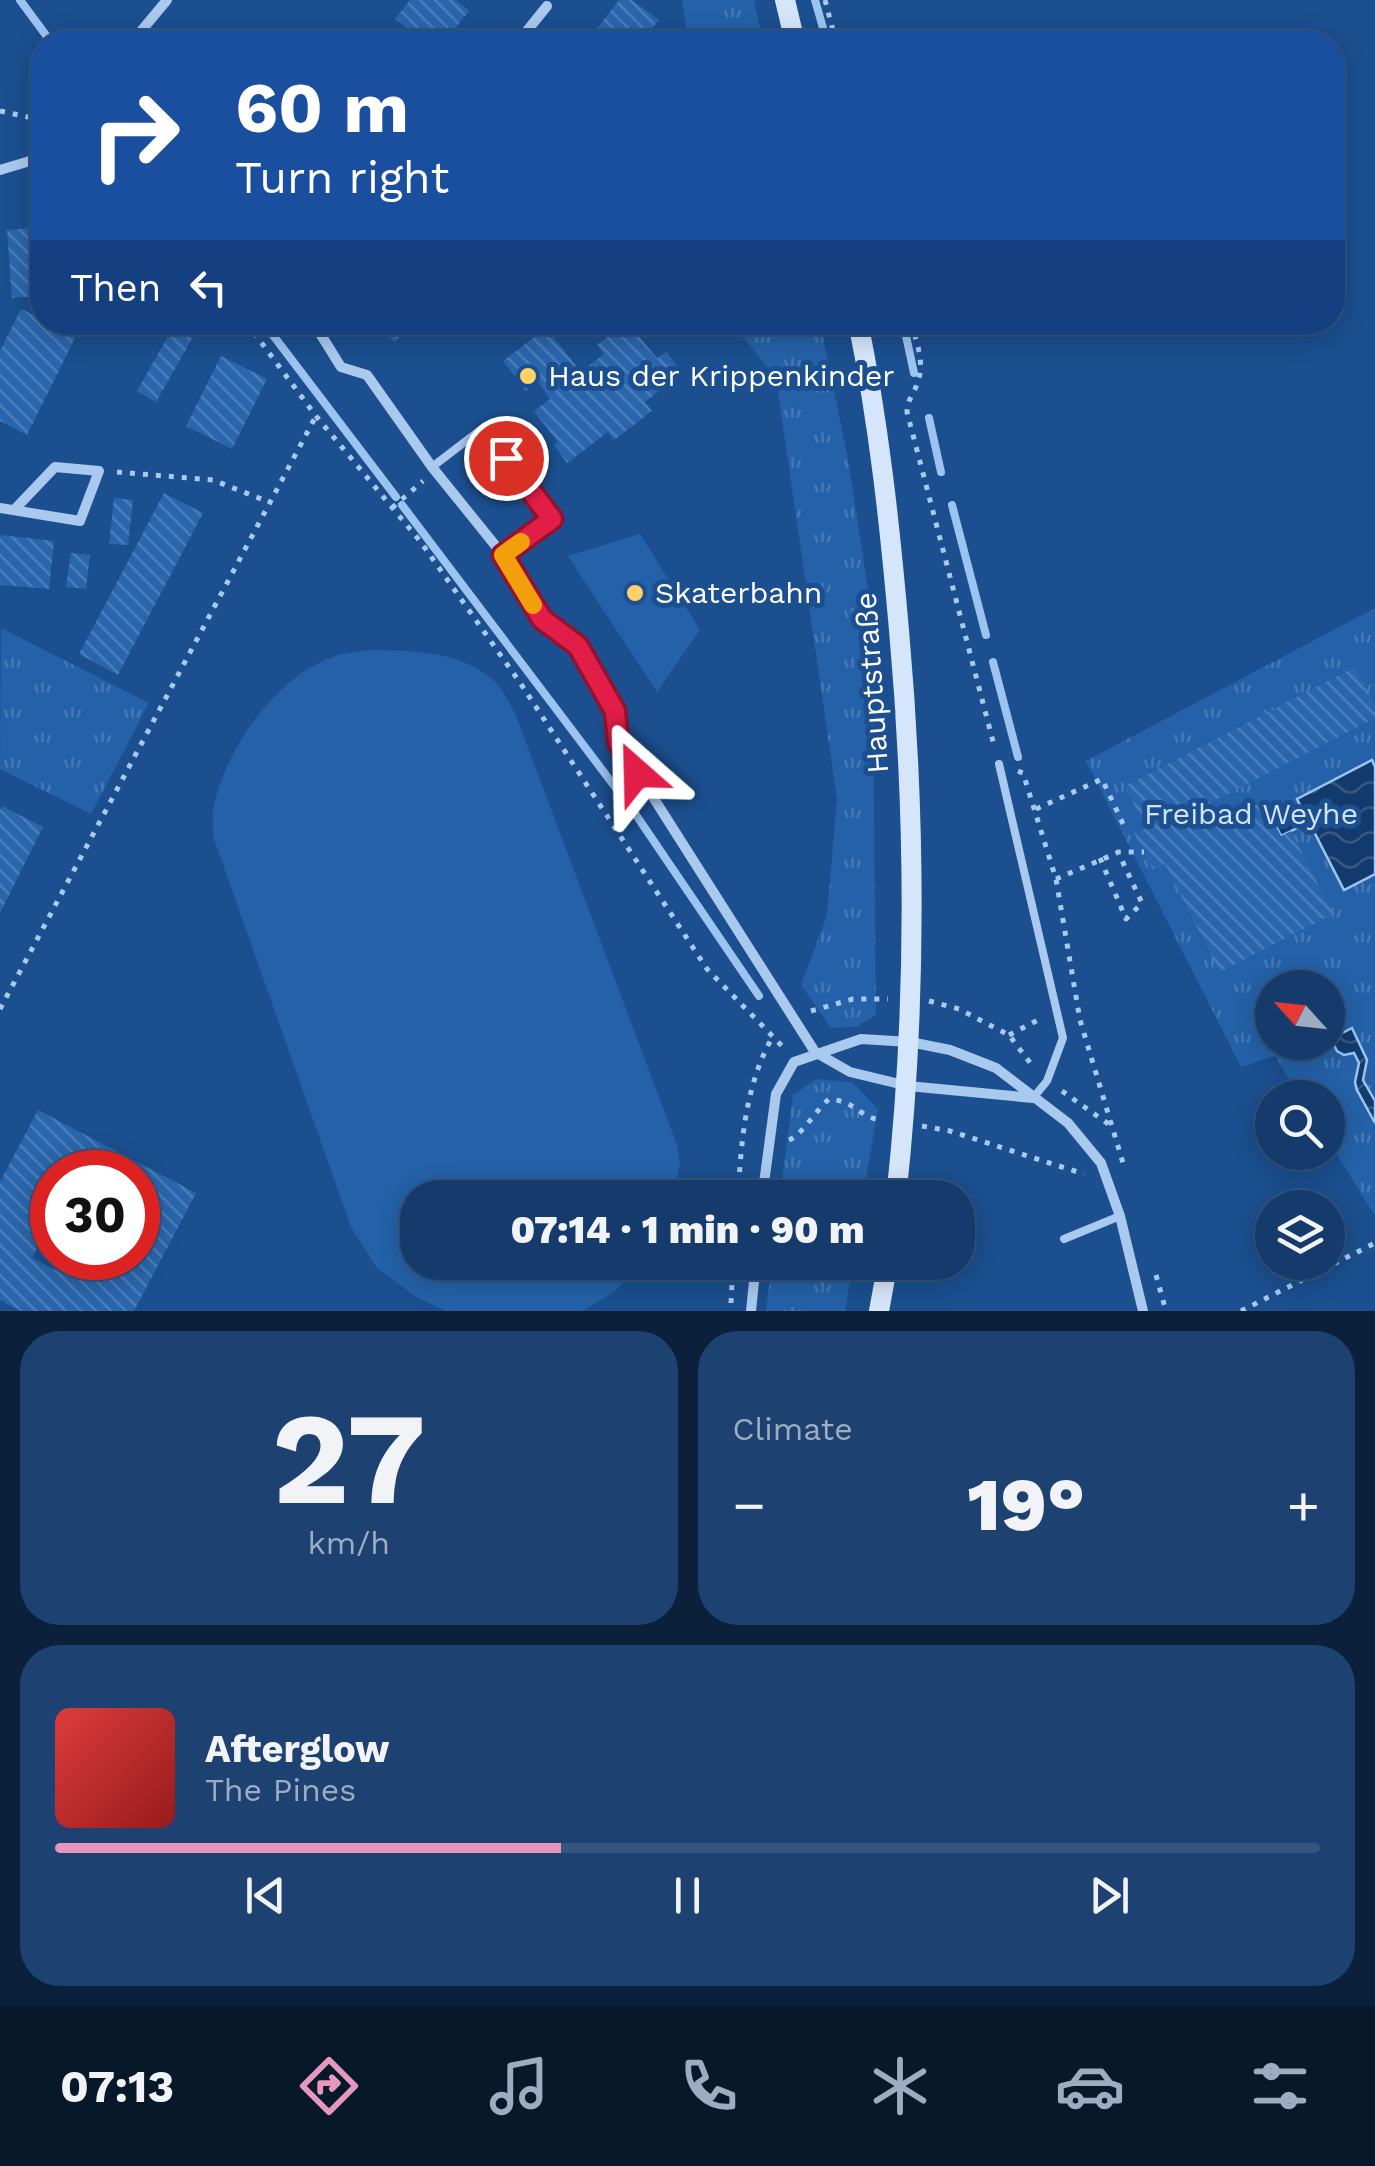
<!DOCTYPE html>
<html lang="en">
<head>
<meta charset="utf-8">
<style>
  body { margin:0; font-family:"Work Sans",sans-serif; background:#1d4271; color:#f1f3f6; height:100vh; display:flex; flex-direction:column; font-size:38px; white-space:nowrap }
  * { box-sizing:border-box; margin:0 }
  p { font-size:32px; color:#9dadc1 }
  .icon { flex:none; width:55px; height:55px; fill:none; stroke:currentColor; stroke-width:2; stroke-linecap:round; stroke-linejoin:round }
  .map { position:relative; height:1311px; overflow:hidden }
  .sheet { display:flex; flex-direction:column; gap:20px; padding:20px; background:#0b203b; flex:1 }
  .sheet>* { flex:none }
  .hud { position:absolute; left:30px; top:30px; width:1315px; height:305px; border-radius:40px; box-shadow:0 5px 25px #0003,0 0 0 2px #33557e; background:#1a4fa0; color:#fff; overflow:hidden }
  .needle { width:65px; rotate:297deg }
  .fabs { position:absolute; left:1255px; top:970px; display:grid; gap:20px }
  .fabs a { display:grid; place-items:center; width:90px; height:90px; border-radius:50%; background:#143b6b; box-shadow:0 5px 25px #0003,0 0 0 2px #33557e; font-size:50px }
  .speed { position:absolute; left:30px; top:1150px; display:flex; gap:20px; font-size:50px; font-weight:700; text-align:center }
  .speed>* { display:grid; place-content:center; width:130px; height:130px; border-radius:50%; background:#143b6b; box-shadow:0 5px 25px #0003,0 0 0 2px #33557e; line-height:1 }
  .speed .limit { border:15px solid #d22; background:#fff; color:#111 }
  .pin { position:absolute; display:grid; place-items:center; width:85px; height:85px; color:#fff; margin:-42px; border:5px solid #fff; border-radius:50%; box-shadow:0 2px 10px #0007 }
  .me { position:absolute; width:110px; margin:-55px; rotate:335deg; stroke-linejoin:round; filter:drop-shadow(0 0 8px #0008) }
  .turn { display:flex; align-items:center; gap:35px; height:210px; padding:0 40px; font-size:45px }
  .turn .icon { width:130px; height:130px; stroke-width:2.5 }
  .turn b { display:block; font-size:70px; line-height:85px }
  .then { display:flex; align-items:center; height:95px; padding:0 40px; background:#0003; gap:20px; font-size:38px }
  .big { font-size:75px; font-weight:800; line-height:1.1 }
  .sheet .tile { flex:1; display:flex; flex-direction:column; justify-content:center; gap:15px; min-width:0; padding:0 35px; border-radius:40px; background:#1d4271 }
  .sheet .dial { align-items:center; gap:0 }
  .dial b { font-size:130px; line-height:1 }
  .song { display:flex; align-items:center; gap:30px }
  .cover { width:120px; height:120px; border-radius:15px; background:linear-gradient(135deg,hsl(0 70% 55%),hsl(0 70% 35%)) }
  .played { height:10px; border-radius:5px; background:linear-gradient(90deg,#e797bd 40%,#33557e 40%) }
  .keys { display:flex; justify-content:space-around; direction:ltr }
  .heat { display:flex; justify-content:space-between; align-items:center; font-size:55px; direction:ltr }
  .sheet .tiles { flex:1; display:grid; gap:20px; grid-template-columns:1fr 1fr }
  .tile:last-child { grid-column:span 2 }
  .trip { position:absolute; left:400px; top:1180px; width:575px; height:100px; border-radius:40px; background:#143b6b; box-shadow:0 5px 25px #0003,0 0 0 2px #33557e; font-weight:800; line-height:100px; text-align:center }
  .tabs { display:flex; height:160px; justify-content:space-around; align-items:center; background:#08182b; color:#9dadc1 }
  .tabs .icon { width:70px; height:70px }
  .tabs .on { color:#e797bd }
  .tabs b { font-size:45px; color:#f1f3f6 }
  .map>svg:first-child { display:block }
  .grass { fill:url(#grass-tufts); fill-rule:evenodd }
  .pitch { fill:#2461a8 }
  .water { fill:url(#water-waves); stroke:#9cc4f0; stroke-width:2.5 }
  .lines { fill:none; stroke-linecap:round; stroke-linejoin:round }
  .stream { stroke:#9cc4f0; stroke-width:8 }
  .building { fill:url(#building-back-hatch); fill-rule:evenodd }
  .path { stroke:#a9c9ee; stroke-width:5; stroke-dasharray:5 8; stroke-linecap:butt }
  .lane { stroke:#a9c9ee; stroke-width:8 }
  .street { stroke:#a9c9ee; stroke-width:10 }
  .secondary { stroke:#d6e6fa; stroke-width:20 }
  .route-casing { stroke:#92132f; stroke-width:25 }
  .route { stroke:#e11d48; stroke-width:18 }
  .slow { stroke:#f59e0b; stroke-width:18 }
  .poi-dot { fill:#ffd166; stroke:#1b4f8f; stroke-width:4 }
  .labels { text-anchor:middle; stroke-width:10; stroke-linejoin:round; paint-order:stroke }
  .poi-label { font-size:30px; fill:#fff; stroke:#1b4f8f; text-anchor:start }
  .street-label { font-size:30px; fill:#fff; stroke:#1b4f8f }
  .park-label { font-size:30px; fill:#cfe3fa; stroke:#1b4f8f }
</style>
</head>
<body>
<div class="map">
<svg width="1375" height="1311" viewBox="0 0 1375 1311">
  <defs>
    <pattern id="grass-tufts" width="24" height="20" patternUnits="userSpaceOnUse" patternTransform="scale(2.5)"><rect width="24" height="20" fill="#2461a8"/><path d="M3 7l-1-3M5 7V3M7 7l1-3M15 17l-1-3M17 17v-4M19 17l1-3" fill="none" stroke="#4579b5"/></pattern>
    <pattern id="water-waves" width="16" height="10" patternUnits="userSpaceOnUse" patternTransform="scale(2.5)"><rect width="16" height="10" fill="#123a6d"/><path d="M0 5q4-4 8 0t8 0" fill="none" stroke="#365883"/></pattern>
    <pattern id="building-back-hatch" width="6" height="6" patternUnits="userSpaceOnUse" patternTransform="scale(2.5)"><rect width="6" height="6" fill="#2a66ad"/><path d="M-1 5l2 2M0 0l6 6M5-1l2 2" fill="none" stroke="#4a7db9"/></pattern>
  </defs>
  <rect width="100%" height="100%" fill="#1b4f8f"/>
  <g class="grass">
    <polygon points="682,0 754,0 763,42 688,42"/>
    <polygon points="732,323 820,323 848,459 872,615 876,1015 856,1027 831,1028 801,985 827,915 837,799 776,378"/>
    <path d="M1375 608V1216L1328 1140V1098L1301 1097 1275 1056 1241 1067 1086 761ZM1272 988H1328V1042H1272Z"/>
    <polygon points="1,628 149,703 91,814 0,769"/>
    <polygon points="816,1079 852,1082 878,1109 863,1197 780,1197 793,1095"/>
    <polygon points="772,1263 853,1263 845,1311 766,1311"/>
  </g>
  <g class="pitch">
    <polygon points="640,534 700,630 657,692 568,556"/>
    <path d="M372 650C413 651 461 651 493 680 502 688 509 703 515 713L677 1145 680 1164 673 1197 418 1198V1262L642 1263 614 1292 582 1311H446L416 1297 376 1267 351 1227 213 836C213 826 212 814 214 805 226 748 277 676 333 657 345 652 360 652 372 650Z"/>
  </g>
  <g class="water">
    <polygon points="1372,760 1375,767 1375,874 1344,890 1309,822 1281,836 1277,828 1304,813 1297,799"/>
    <polygon points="1352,1028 1367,1060 1363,1080 1375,1101 1375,1123 1357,1090 1355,1082 1359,1063 1354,1053 1344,1055 1337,1051 1331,1039"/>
  </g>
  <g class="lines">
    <g class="stream">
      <polyline points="20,0 51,42"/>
      <polyline points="815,0 827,42"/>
      <polyline points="263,322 396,497"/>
      <polyline points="903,322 914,373"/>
      <polyline points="929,418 941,472"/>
      <polyline points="402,505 634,812 759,996"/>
      <polyline points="952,505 986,635"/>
      <polyline points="993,662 1018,757"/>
    </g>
  </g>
  <g class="building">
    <polygon points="410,0 456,0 469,11 444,42 424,42 395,19"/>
    <polygon points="619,0 632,0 659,20 641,42 587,42"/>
    <polygon points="42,203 42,242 32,242 36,296 12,298 7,230 30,228 28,204"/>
    <polygon points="21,309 42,319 42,322 76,336 27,435 0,421 0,351"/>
    <polygon points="176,322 184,322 197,330 156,402 137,391"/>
    <polygon points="371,322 410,322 395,342"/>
    <polygon points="627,322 657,358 666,352 683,373 645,402 652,411 614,440 608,432 567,463 554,445 558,442 534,411 550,399 538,382 526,391 503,361 546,328 581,372 604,354 597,345"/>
    <polygon points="221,356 267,379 232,449 186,426"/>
    <polygon points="164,493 203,513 118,675 79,654"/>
    <polygon points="114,498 133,500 128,545 109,544"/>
    <polygon points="0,535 54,541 49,589 0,585"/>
    <polygon points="71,553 90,555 86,589 66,587"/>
    <polygon points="1355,667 1375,706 1375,718 1199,809 1210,829 1263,801 1281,836 1291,831 1333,914 1220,972 1165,864 1153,869 1134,833 1146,828 1125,786"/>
    <polygon points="2,806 43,827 0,913 0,810"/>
    <path d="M38 1110 196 1193 134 1311H21L0 1300V1182ZM52 1172H138V1258H84L73 1279 32 1258 52 1219Z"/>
  </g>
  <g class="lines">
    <g class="path">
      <polyline points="825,0 836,42"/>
      <polyline points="0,111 42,120"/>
      <polyline points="246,322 316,416 420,541 521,684 707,969 783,1047"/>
      <path d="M911 322C916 341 925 362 918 381 915 393 907 399 907 412L995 749"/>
      <polyline points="117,472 213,480 269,502"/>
      <polyline points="392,508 423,481"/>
      <polyline points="1018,771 1023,773 1056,879 1080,1020 1123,1163"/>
      <polyline points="1036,809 1102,779 1124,826"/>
      <polyline points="1100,858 1126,919 1142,903 1118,852 1144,852"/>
      <polyline points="1056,879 1117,853"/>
      <polyline points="929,1001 959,1009 1009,1035 1034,1068"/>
      <polyline points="0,1009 316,416"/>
      <polyline points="811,1011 853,999 888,999"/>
      <polyline points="1009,1035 1042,1018"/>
      <polyline points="1062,1091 1114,1128"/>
      <polyline points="922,1126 950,1131 1084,1174"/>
      <path d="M789 1140C802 1135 816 1110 829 1099 858 1102 859 1118 882 1120"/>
      <path d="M738 1198C741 1143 745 1085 773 1036"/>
      <polyline points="1156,1275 1166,1311"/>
      <polyline points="731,1303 733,1262"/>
      <polyline points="1241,1311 1375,1243"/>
    </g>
    <g class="lane">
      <polyline points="432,467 483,428 552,519 503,555"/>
      <polyline points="999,764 1063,1038 1047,1081 1033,1098"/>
      <polyline points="1064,1239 1120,1216"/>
    </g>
    <g class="street">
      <polyline points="132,42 167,0"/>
      <polyline points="518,42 547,6"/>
      <polyline points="0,170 30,161 42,148"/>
      <polyline points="313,322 341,367 367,375 432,467 503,555 541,619 578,646 615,711 618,742 815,1052 850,1072 908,1086 1033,1098"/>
      <polyline points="0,508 80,521 99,471 55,467 15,509"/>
      <polyline points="762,1198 776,1094 794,1062 861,1039 910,1042 950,1050 996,1068 1068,1123 1101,1163 1120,1216 1143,1311"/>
      <polyline points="751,1311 756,1262"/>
    </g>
    <g class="secondary">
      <polyline points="785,0 795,42"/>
      <path d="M858 322C879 424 890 527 899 630 916 820 917 1008 896 1198"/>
      <polyline points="879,1311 888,1262"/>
    </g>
  </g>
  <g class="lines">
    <g class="route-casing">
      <polyline id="route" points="506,458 552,519 503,555 542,619 578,646 615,711 618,742 637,773"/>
    </g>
    <use href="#route" class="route"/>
    <polyline class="slow" points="521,542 503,555 533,605"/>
  </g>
  <g class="poi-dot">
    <circle cx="528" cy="376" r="10"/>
    <circle cx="635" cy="593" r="10"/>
  </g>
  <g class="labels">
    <g class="poi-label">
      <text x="548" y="386">Haus der Krippenkinder</text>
      <text x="655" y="603">Skaterbahn</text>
    </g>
    <g class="street-label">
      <text transform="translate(872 683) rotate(-94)" y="10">Hauptstraße</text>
    </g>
    <g class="park-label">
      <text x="1251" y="824">Freibad Weyhe</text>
    </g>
  </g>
</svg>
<div class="fabs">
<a><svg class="needle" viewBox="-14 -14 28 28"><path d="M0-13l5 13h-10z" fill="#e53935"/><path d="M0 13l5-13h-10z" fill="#9dadc1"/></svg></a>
<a><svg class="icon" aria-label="search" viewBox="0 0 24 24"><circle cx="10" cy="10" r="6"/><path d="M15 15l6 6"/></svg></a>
<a><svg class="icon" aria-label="layers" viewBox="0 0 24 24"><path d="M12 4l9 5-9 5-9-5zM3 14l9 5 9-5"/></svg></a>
</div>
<div class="speed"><div class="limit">30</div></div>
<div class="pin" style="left:506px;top:458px;background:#d93025"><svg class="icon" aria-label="arrive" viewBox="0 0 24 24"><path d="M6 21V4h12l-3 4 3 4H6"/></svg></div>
<svg class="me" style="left:637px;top:773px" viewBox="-20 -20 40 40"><path d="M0-17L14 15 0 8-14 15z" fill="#e11d48" stroke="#fff" stroke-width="4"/></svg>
<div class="trip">07:14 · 1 min · 90 m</div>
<div class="hud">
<div class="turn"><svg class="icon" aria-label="right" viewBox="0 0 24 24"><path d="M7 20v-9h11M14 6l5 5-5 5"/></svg><div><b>60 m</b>Turn right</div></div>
<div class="then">Then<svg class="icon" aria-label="left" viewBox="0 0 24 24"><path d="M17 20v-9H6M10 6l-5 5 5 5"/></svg></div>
</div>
</div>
<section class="sheet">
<div class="tiles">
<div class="tile dial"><b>27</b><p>km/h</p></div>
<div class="tile"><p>Climate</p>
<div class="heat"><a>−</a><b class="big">19°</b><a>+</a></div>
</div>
<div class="tile">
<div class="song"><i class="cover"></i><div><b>Afterglow</b><p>The Pines</p></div></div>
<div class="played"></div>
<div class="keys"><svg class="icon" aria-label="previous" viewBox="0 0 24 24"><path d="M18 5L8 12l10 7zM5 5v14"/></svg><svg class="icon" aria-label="pause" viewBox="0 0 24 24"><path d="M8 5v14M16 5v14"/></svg><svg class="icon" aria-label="next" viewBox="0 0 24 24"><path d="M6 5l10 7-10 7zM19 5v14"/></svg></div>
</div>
</div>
</section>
<nav class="tabs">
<b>07:13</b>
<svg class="icon on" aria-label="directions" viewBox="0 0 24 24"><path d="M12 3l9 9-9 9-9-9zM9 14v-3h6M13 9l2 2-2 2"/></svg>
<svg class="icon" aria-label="music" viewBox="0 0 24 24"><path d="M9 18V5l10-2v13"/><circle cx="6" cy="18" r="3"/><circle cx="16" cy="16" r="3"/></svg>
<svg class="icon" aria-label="phone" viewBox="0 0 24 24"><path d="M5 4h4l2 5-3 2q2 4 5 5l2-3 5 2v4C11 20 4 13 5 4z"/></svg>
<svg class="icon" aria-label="climate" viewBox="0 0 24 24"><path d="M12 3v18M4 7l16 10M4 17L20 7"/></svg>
<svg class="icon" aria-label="car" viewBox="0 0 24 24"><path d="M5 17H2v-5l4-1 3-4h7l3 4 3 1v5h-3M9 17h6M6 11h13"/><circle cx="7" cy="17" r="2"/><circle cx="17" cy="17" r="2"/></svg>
<svg class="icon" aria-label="filters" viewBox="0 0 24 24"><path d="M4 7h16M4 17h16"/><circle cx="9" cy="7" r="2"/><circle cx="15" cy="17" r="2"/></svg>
</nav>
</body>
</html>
